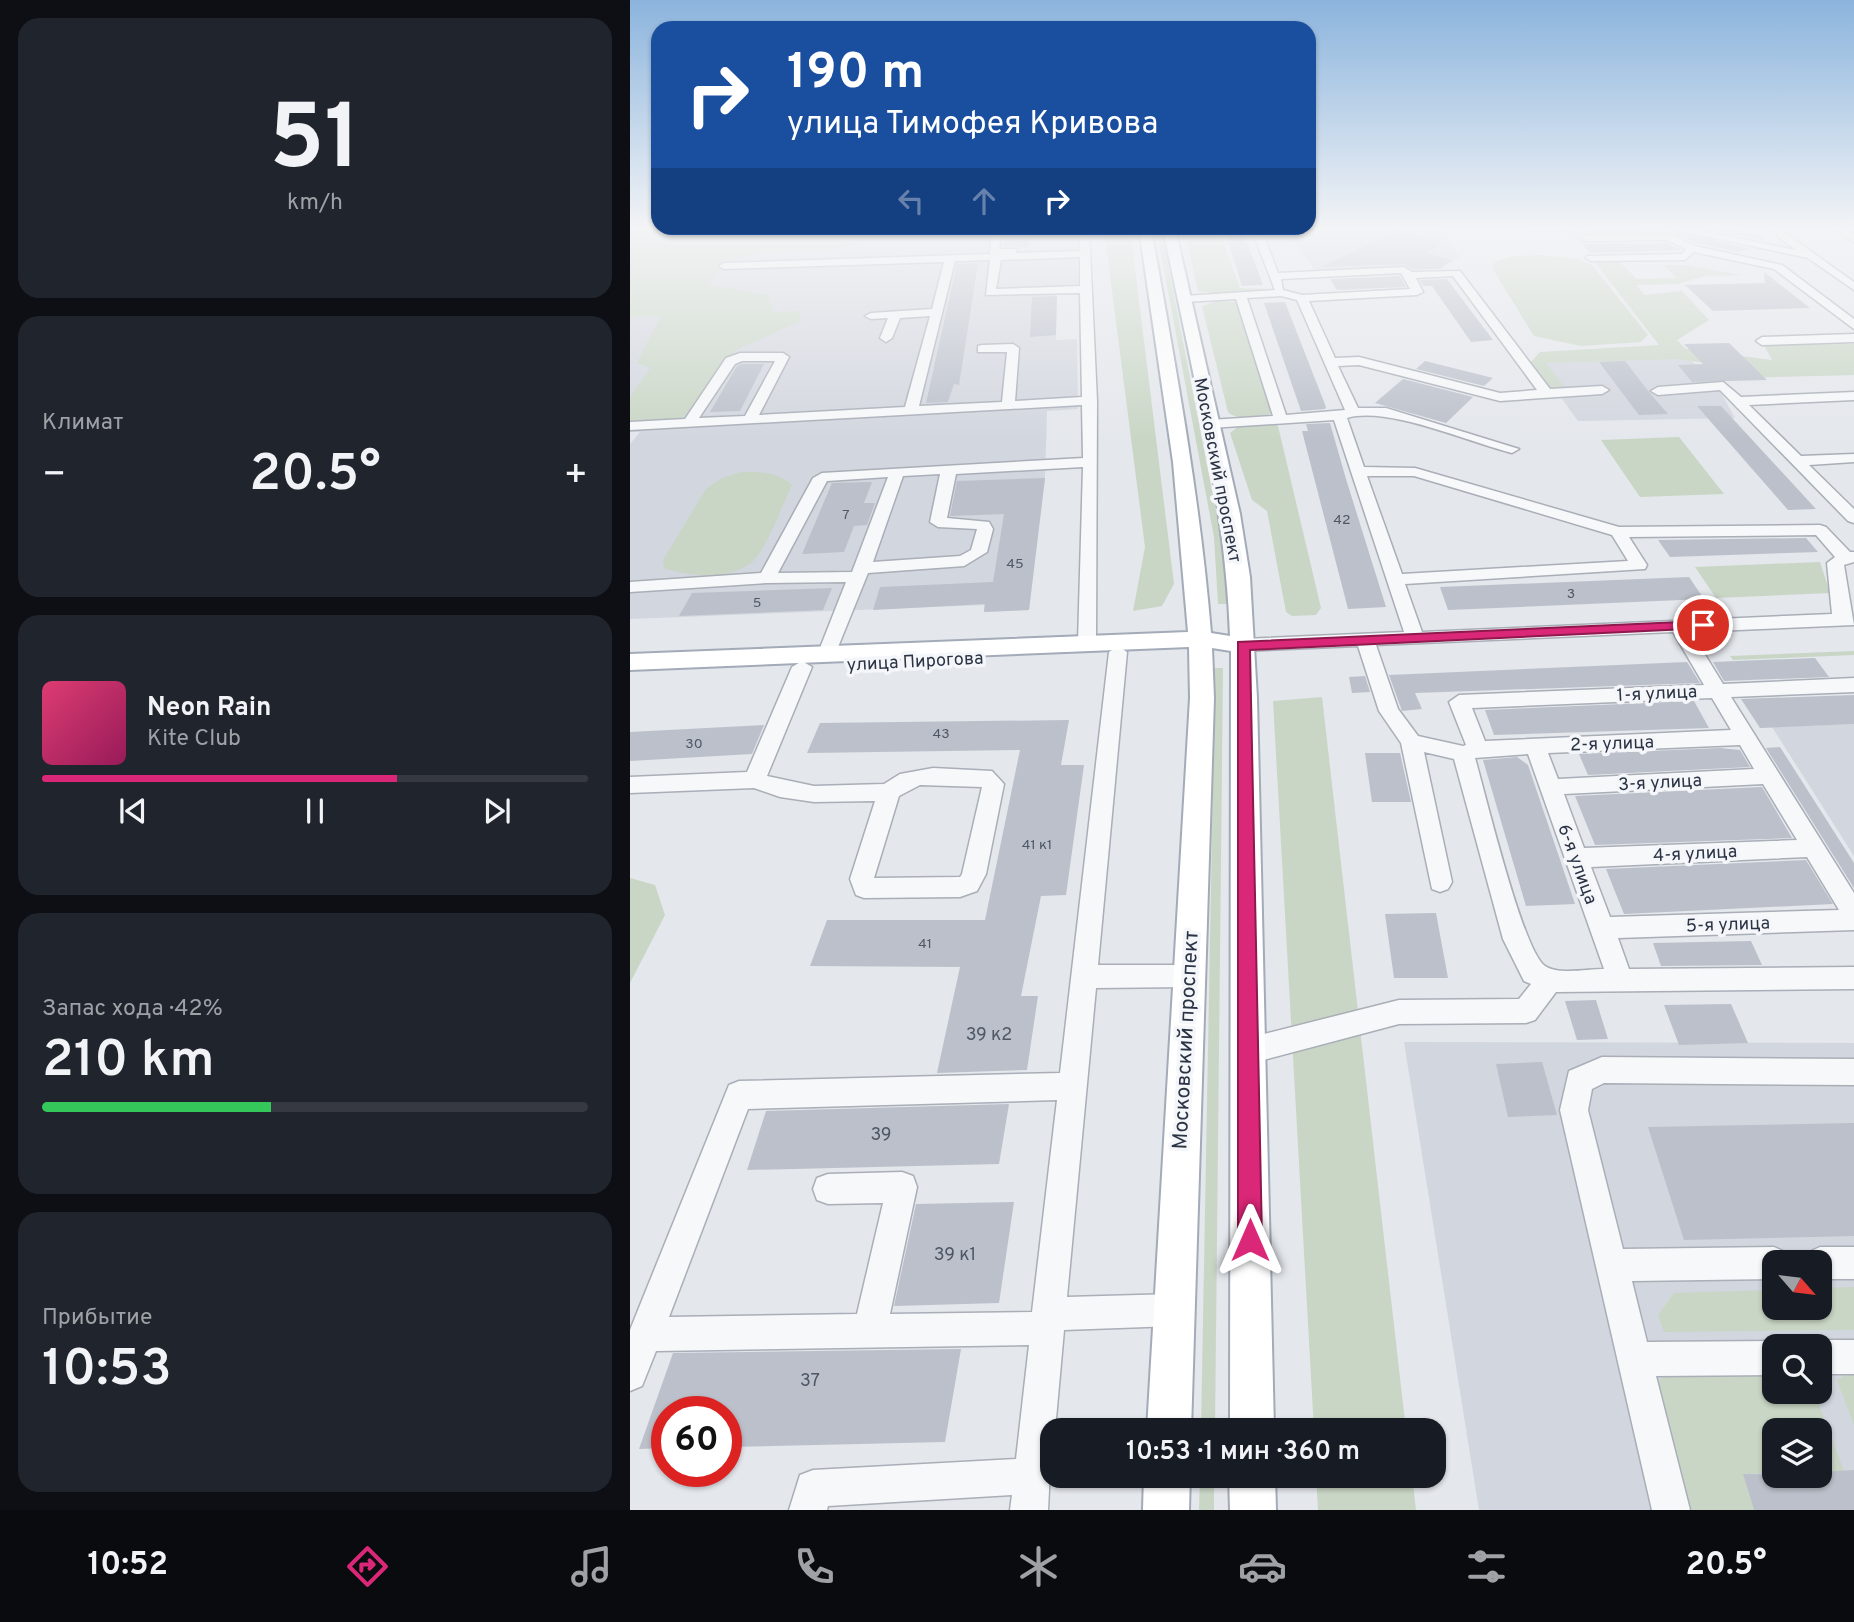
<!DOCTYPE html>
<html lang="ru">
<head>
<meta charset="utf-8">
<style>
  body { margin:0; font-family:Overpass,sans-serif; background:#20242c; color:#f1f3f6; height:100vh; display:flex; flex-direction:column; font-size:26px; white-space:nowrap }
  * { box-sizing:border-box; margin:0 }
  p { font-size:23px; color:#9ea1a6 }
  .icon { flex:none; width:38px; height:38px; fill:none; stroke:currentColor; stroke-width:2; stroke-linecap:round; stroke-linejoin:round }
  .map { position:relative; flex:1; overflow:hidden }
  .sheet { display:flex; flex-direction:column; gap:18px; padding:18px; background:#0d0f14; width:630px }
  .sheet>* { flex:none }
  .guide { position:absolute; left:21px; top:21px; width:665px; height:214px; border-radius:21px; box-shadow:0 2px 5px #0004; background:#1a4fa0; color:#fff; overflow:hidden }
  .needle { width:46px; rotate:118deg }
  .fabs { position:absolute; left:1132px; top:1250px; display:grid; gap:14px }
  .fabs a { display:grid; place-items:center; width:70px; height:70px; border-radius:14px; background:#171b24; box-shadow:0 2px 5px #0004; font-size:35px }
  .speed { position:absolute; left:21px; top:1396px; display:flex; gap:14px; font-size:35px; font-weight:700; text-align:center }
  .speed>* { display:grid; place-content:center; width:91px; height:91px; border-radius:50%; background:#171b24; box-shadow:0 2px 5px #0004; line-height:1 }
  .speed .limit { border:10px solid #d22; background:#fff; color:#111 }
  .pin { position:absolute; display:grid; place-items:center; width:60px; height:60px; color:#fff; margin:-30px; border:4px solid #fff; border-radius:50%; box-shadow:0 2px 7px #0007 }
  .me { position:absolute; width:77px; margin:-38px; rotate:0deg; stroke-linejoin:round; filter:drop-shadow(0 0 5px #0008) }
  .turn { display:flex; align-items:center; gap:24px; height:147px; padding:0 21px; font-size:32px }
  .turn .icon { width:91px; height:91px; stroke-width:2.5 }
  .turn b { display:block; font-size:49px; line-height:60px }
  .lanes { display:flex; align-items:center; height:66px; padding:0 21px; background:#0003; justify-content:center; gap:35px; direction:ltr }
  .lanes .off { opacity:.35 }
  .big { font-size:52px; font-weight:600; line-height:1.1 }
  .sheet .tile { flex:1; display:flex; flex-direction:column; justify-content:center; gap:10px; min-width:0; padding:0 24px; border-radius:21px; background:#20242c }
  .sheet .dial { align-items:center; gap:0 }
  .dial b { font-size:91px; line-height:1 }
  .song { display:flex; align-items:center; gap:21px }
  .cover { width:84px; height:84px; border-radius:10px; background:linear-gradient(135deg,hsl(340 70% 55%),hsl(330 70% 35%)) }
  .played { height:7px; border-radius:4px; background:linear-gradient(90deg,#db2777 65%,#363941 65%) }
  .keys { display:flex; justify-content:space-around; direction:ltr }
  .heat { display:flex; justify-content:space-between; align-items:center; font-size:38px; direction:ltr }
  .charge { height:10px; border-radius:5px; background:linear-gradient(90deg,#34c759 42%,#363941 0) }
  .trip { position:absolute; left:410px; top:1418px; width:406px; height:70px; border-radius:21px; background:#171b24; box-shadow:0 2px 5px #0004; font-weight:600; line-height:70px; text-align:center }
  .dock { display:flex; height:112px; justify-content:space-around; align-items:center; background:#090b0e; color:#9ea1a6 }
  .dock .icon { width:49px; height:49px }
  .dock .on { color:#db2777 }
  .dock b { font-size:32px; color:#f1f3f6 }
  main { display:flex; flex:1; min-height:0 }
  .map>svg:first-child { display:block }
  .built { fill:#d2d6de; fill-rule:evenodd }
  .green { fill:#c9d6c5 }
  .building { fill:#bbc0ca }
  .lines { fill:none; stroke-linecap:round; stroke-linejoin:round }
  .minor-casing { stroke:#a9aeb7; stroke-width:3 }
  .major-casing { stroke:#a3abb8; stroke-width:4 }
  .minor { fill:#f7f8fa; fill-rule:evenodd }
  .major { fill:#fff; fill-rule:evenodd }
  .route { fill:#db2777; stroke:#8e194d; stroke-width:2 }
  .labels { text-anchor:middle; stroke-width:7; stroke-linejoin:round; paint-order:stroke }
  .number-label { font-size:14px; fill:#4f5766 }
  .street-label { font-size:18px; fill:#2b3445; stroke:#f4f6f9 }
  .near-number-label { font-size:18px; fill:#4f5766 }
  .near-street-label { font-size:21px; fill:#2b3445; stroke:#f4f6f9 }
</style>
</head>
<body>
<main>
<section class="sheet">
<div class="tile dial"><b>51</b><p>km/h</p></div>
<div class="tile"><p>Климат</p>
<div class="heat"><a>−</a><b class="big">20.5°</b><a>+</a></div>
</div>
<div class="tile">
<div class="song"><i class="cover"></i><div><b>Neon Rain</b><p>Kite Club</p></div></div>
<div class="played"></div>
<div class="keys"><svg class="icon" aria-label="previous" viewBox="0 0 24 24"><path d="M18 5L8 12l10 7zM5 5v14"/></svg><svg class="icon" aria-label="pause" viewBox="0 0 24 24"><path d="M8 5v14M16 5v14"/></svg><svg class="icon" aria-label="next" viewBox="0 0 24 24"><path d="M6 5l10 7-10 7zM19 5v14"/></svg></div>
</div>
<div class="tile"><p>Запас хода · 42%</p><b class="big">210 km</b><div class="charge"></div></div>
<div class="tile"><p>Прибытие</p><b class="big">10:53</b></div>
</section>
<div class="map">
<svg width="1224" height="1510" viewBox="0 0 1224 1510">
  <rect width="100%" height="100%" fill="#e4e7ec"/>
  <g class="built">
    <polygon points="140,228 447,228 448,292 426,293 426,340 447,339 448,409 417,411 415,478 399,610 354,612 354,605 0,619 0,444 10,432 0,432 0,317 32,315"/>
    <polygon points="655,228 811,228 830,258 807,269 689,276"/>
    <polygon points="884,228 1027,228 1036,234 934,238"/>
    <polygon points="1054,353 1087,386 1105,418 948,421 903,359"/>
    <polygon points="1224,724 1224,856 1142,727"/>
    <path d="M774 1042 1224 1043V1510H849ZM1144 1262H1190V1307H1144ZM1144 1346H1190V1391H1144ZM1144 1430H1190V1475H1144Z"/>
  </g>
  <g class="green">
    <path d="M0 228H249L245 239C233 242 220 247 207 249 156 256 113 238 77 285L138 295 143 312 169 311 171 321 106 350 53 419 0 420V397L20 368 7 363 31 316 0 317Z"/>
    <polygon points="474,228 500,228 544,584 532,606 503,611 515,547"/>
    <polygon points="526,228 531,228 591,537 597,604 588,604 584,537"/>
    <polygon points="554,228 588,228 610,288 641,289 589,294 568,291"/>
    <polygon points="912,255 946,259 962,265 1018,335 1011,342 951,346 904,336 862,268 864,262 884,256"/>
    <polygon points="964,261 988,261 1007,279 1047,278 1033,265 1054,265 1112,275 1076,276 1047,284 1007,285 1014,295 1052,291 1079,320 1047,340 1056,349 1142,360 1134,345 1224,344 1224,375 1108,378 1106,367 1046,359 916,363 936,389 919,390 898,365 910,352 1029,345"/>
    <path d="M590 300 609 303 643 412C633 419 607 421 598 412L572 306Z"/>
    <polygon points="643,424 648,426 691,608 686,615 662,616 656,612 637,511 622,500 600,433 608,427"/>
    <polygon points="1049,437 1094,494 1010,497 971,440"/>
    <path d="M111 472C130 472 147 471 162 485 152 506 140 540 126 558 106 581 59 577 34 568L33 560 76 489 92 478Z"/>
    <polygon points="1190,562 1200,593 1086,598 1065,567"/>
    <polygon points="1224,651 1224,655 1103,660 1100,656"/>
    <polygon points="585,668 593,668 585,1430 571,1430"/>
    <polygon points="692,697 776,1430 684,1430 643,701"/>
    <polygon points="0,878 25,885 35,915 0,983"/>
    <polygon points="1224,1287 1224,1330 1034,1332 1028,1315 1044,1293 1144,1290 1144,1307 1190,1307 1190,1288"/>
    <polygon points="1048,1372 1144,1375 1144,1391 1184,1391 1214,1471 1190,1472 1190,1430 1144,1430 1144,1473 1113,1474 1124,1510 1054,1510 1025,1403 1030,1379"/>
    <polygon points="1219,1373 1224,1373 1224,1425 1207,1380"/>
    <polygon points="570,1475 584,1475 584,1510 569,1510"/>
    <polygon points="686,1475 782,1475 786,1510 688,1510"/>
  </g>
  <g class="building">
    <polygon points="377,228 400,231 398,248 374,246"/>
    <polygon points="594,228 612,228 633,285 612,286"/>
    <polygon points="968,228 1033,228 1121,249 1107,252 1066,243 1039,231 963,232"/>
    <polygon points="1069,228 1092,228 1135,237 1131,240"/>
    <polygon points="767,231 814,242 796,253 823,260 810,269 783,269 774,264 691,267"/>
    <polygon points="943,234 951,236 951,240 957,244 1036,243 1052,250 960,253"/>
    <polygon points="348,263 329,385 324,384 318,402 296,403 327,264"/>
    <polygon points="1134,272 1180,308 1083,311 1055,285 1135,283"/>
    <polygon points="770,276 776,287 707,290 700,279"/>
    <polygon points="817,279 863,340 841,342 802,286 793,286 790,280"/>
    <polygon points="427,296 426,335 400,337 402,297"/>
    <polygon points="655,302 696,407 695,409 671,411 634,303"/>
    <polygon points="1099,343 1137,380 1062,382 1048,365 1073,364 1054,344"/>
    <polygon points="795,361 863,378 854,386 786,369"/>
    <polygon points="995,361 1019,392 1038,414 1009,415 969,362"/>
    <polygon points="113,364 134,364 110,411 80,412 107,366"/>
    <polygon points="773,379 843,397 816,423 745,403"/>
    <polygon points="1067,406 1091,406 1186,509 1158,510"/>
    <polygon points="700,423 716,479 756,607 718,609 672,431 678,431 676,424"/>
    <polygon points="415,478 399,610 354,612 355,604 243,610 250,587 363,582 374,514 320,516 327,481"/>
    <polygon points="242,482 234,503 245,503 237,525 224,526 214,552 172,554 202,483"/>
    <polygon points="1176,538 1188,552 1040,557 1028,540"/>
    <polygon points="1059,577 1074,599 818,610 810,587"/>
    <polygon points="202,588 193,610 49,616 62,593"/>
    <polygon points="1185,658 1199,677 1094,681 1083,662"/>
    <polygon points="1057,662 1070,683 785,693 792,709 772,711 759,675"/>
    <polygon points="735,676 740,692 722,693 719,677"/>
    <polygon points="1224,695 1224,724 1130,728 1111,699"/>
    <polygon points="1064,701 1079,728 864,735 855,710"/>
    <polygon points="439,720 431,765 454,765 436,895 411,896 391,996 408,996 397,1070 307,1073 330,967 180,966 197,920 355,920 390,750 177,753 190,723"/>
    <polygon points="134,725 122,754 0,761 0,732"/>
    <polygon points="1150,747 1224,863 1224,888 1136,748"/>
    <polygon points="1090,748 1110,750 1120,767 958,775 949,754"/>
    <polygon points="735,753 770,753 781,802 742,802"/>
    <polygon points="887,757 898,765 945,904 896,906 853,760"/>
    <polygon points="1132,787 1162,838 965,845 945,796"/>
    <polygon points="1176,860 1203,904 994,914 976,869"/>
    <polygon points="806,913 818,978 764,978 755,914"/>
    <polygon points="1121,941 1132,965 1031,966 1023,943"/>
    <polygon points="966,1000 978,1039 947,1040 935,1001"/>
    <polygon points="1101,1004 1118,1043 1049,1045 1034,1005"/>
    <polygon points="912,1062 927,1115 878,1117 866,1064"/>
    <polygon points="379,1104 369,1164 117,1170 136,1111"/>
    <polygon points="1224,1123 1224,1236 1054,1240 1018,1127"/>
    <polygon points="384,1202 369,1303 264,1306 286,1204"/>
    <polygon points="331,1349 315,1442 96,1447 96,1412 37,1412 37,1448 9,1449 43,1353"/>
    <polygon points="1224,1470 1224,1510 1124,1510 1113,1474 1190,1475 1190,1472"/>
  </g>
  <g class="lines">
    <g class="minor-casing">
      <g id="minor">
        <path d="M362 228H372L369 249H387L386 253 450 251 449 228H459L467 401 466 642 464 646H450L448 642 453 467 326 474 317 518 359 522 363 529 357 552 334 566 238 573 204 657H190L188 653 216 582 137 583 0 592V582L131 573 183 478 192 473 453 458 452 405 0 430V422L55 419 96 358 110 353H153L159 357 129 415 275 407 300 316 270 318 262 338 256 342 250 338 258 318 241 319 235 316 241 313 302 309 314 262 94 269 89 266 94 263 360 254ZM450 257V286L366 289 371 260ZM360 260 356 295 450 293 452 397 385 401 389 348 383 344 352 345 348 346V352H377L372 402 289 406 325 261ZM112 361H145L115 416 69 418 105 364ZM310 474 300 522 308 527 347 529 341 550 330 556 243 562 273 476ZM258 477 222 572 148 573 197 481Z"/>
        <path d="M621 228H631L648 273 774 267 782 272 830 271 920 389 972 386 979 390 972 394 870 401 729 365 708 366 728 408H756L889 449 882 453C838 442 758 406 717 418L734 467 785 468 989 527 1190 525 1196 527 1220 552H1224V562L1214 565 1224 625 1061 632 1093 684 1224 678V692L1101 697 1224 893V930L988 938 999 969 1224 967V989L926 992 905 1020 896 1023 769 1024 618 1064 608 1060 604 1051 608 1042 618 1038 769 1000 889 999 901 984 894 981 873 939 824 759 794 752 822 882 818 889 810 892 802 889 771 743 749 711 728 646 613 651 604 645 613 639 774 632 704 420 580 428 573 424 580 420 643 416 606 299 554 302 548 299 554 296 645 290ZM771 273 780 289 672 295 653 290 651 279ZM823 276 907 390 870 393 729 357 705 358 679 301 787 295 793 292 786 278ZM651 296 667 300 715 410 656 415 617 298ZM737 476H784L982 535 998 561 772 574ZM1186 535 1205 557 1197 563 1202 614 792 632 775 584 1015 569 1017 565 999 537ZM1043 632 1074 685 829 695 819 702 836 745 833 746 788 736 768 709 746 645ZM1082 698 1101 730 855 741 842 708ZM1110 745 1124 769 928 779 918 753ZM898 754 974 969C958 969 928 975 915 966 893 952 855 792 845 758ZM1133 784 1167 840 954 848 934 794ZM1177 857 1209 910 980 917 961 867Z"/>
        <polygon points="929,228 966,228 954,234"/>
        <polygon points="1036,228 1056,228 1166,250 1137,228 1148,228 1224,282 1224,290 1178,258"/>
        <polygon points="1203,228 1214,228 1224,235 1224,242"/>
        <polygon points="1039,234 1065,246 1152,265 1224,319 1224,329 1144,269 1064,252 1055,260 961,261 956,258 957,256 1052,254 1056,249 1037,240 957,241 952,238 957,235"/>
        <polygon points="1224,334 1224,342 1132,345 1126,341 1132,337"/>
        <polygon points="1093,382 1111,397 1224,392 1224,400 1119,405 1171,456 1224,454 1224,462 1179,465 1224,509 1224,523 1218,521 1090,390 1028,395 1021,391 1028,387"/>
        <path d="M488 646 497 652 468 965H558L567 968 571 976 567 984 558 987 466 988 437 1297 544 1294 556 1298 560 1310 556 1322 544 1326 434 1330 425 1430H422L418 1510H380L382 1495 198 1506 197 1510H159L170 1475 183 1470 386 1459 399 1345 26 1351 12 1386 0 1391V1330L99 1085 109 1081 430 1073 479 652ZM427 1100 402 1312 260 1314 287 1187 283 1176 272 1172 198 1174 187 1178 183 1189 187 1200 198 1204 253 1203 227 1314 39 1317 118 1109Z"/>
        <path d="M172 661 182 667 137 776 184 786 254 784 270 774 303 768 362 771 374 784 356 874 347 891 330 897 234 898 226 895 220 879 245 801 184 802 150 797 124 788 0 793V777L117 772 162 667ZM290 785 352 787 332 874 330 877 244 878 269 796Z"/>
        <polygon points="972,1057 1224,1059 1224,1085 974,1083 962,1089 958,1110 993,1249 1144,1247 1155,1252 1159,1262 1144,1262 1144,1279 1002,1281 1017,1342 1144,1341 1155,1346 1144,1346 1144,1375 1026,1376 1060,1510 1022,1510 930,1110 939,1071"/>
        <polygon points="1190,1247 1224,1247 1224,1279 1190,1279 1190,1262 1175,1262 1179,1252"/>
        <polygon points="1190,1340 1224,1340 1224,1374 1190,1374 1190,1346 1178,1346"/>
      </g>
    </g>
    <g class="major-casing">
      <g id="major">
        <path d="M509 228H521C545 363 570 497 581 633L600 636C595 498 560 363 533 228H545L610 514 620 577 627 698 644 1430H600L601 651 582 648 584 698 561 1430H517L560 698 559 647 0 670V654L558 632 543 462Z"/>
        <polygon points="514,1475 560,1475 559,1510 513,1510"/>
        <polygon points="599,1475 645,1475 646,1510 600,1510"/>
      </g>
    </g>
    <use href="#minor" class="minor"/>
    <use href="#major" class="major"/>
  </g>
  <linearGradient id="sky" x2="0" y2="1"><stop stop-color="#8bb4dd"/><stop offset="0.52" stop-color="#f3f4f6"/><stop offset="1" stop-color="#f3f4f6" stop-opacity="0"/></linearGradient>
  <rect width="1224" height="439" fill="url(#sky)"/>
  <polygon class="route" points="1073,621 1078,622 1078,628 620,650 632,1240 628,1249 620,1252 611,1249 608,1240 608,642"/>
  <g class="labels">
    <g class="number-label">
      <text x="216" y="519">7</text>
      <text x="712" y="524">42</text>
      <text x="385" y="568">45</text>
      <text x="941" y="598">3</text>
      <text x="127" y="607">5</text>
      <text x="311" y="738">43</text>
      <text x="64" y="748">30</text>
      <text x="407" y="849">41 к1</text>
      <text x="295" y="948">41</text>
    </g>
    <g class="street-label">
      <text transform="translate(588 470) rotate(79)" y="6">Московский проспект</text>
      <text transform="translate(285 661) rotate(-3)" y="6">улица Пирогова</text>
      <text transform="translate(1027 693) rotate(-3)" y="6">1-я улица</text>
      <text transform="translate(982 743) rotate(-2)" y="6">2-я улица</text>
      <text transform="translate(1030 782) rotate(-3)" y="6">3-я улица</text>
      <text transform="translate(1065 853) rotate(-3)" y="6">4-я улица</text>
      <text transform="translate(948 864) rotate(70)" y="6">6-я улица</text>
      <text transform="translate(1098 924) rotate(-2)" y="6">5-я улица</text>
    </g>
    <g class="near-number-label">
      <text x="359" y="1040">39 к2</text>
      <text x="251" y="1140">39</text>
      <text x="325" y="1260">39 к1</text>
      <text x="180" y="1386">37</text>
    </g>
    <g class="near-street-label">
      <text transform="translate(555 1040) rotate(-87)" y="7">Московский проспект</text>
    </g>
  </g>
</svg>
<div class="fabs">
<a><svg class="needle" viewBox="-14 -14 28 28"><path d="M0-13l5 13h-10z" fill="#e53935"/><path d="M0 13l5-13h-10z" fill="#9ea1a6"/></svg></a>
<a><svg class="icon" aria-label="search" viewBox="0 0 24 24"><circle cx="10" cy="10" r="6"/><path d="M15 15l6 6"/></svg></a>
<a><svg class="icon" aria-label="layers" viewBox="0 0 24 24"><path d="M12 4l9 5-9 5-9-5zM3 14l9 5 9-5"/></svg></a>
</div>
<div class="speed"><div class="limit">60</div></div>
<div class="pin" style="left:1073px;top:625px;background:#d93025"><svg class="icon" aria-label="arrive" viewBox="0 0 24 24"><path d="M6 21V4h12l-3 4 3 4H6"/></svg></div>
<svg class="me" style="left:620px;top:1240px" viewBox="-20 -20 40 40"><path d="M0-17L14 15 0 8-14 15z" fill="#db2777" stroke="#fff" stroke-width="4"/></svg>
<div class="trip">10:53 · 1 мин · 360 m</div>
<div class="guide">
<div class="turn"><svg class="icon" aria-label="right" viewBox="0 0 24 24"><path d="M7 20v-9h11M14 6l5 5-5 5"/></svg><div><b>190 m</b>улица Тимофея Кривова</div></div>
<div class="lanes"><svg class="icon off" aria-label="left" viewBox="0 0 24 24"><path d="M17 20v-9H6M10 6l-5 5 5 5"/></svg><svg class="icon off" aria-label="ahead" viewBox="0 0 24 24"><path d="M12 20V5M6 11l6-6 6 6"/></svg><svg class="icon" aria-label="right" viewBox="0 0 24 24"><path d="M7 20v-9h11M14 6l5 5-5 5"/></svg></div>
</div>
</div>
</main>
<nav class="dock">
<b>10:52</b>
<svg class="icon on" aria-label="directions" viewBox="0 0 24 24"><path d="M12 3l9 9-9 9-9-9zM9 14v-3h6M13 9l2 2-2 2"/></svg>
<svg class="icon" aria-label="music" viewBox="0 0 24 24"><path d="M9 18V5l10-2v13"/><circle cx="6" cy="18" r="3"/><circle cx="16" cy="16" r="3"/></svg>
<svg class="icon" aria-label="phone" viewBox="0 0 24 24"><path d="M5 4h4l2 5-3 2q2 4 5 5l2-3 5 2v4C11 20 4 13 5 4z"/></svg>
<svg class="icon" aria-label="climate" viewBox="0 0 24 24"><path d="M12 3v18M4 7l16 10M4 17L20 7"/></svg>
<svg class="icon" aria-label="car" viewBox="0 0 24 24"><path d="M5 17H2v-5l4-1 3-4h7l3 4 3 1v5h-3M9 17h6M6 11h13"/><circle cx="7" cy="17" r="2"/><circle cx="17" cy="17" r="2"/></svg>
<svg class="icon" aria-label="filters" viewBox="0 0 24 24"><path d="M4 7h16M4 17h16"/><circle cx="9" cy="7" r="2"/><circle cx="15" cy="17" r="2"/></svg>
<b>20.5°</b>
</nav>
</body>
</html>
